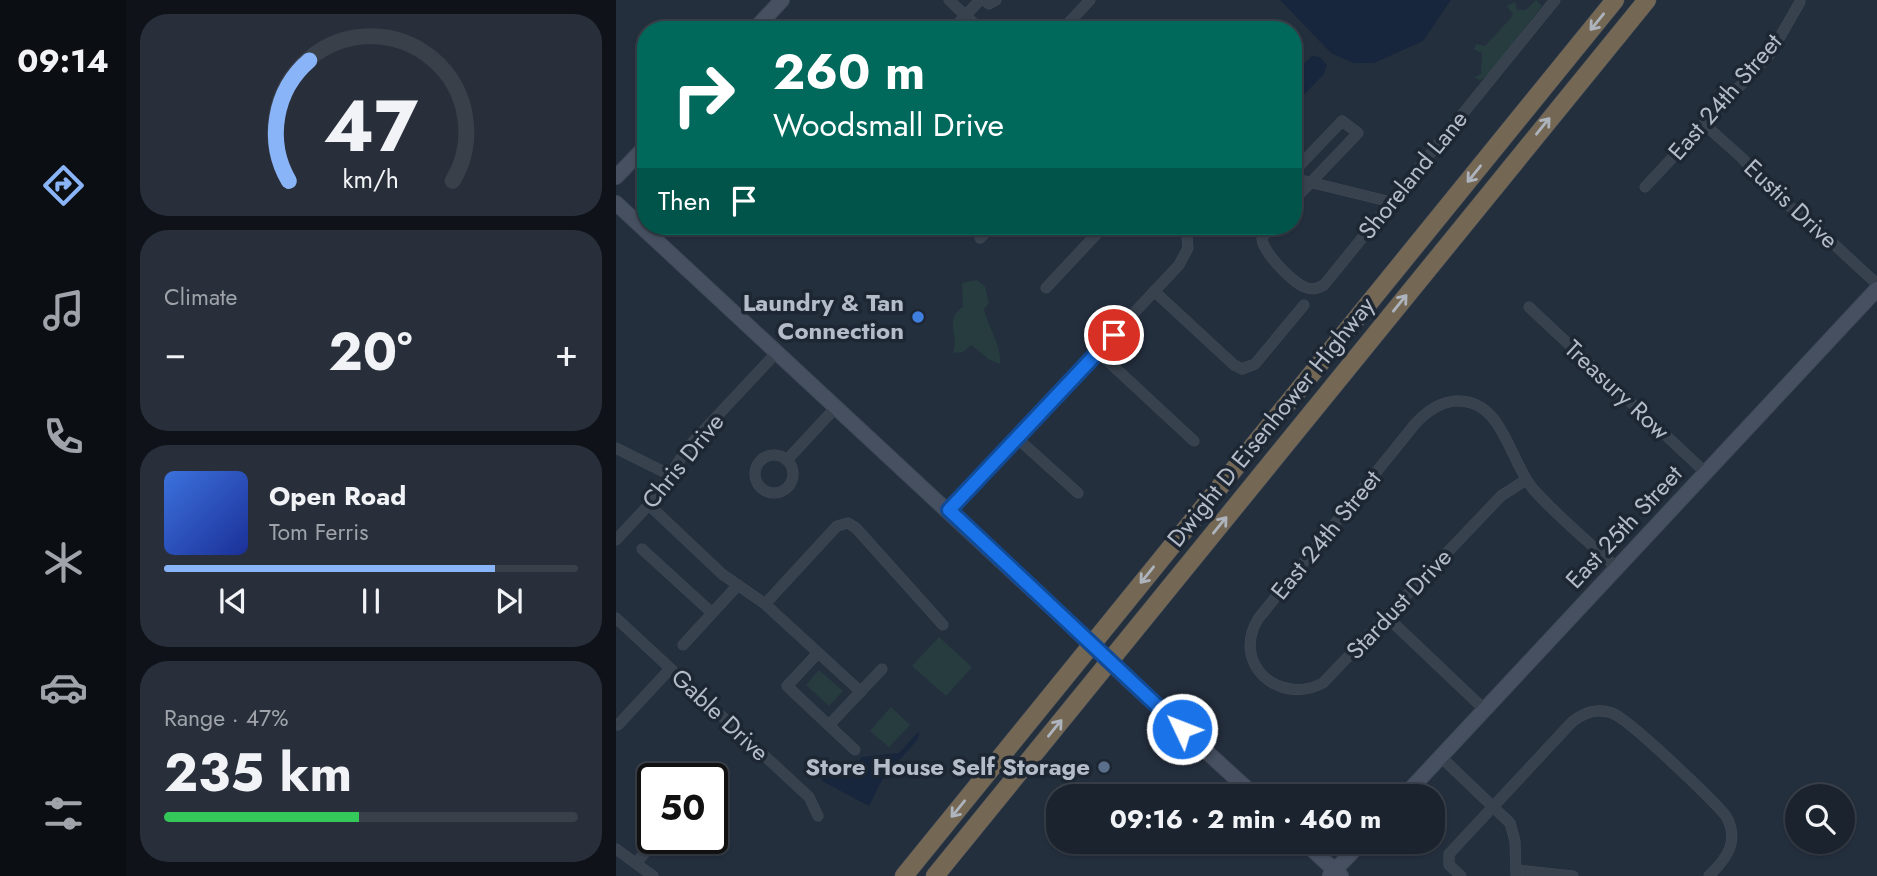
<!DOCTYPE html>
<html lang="en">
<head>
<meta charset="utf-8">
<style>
  body { margin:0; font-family:Jost,sans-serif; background:#282f3a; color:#f1f3f6; height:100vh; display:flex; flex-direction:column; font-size:26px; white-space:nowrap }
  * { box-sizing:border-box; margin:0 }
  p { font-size:23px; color:#a0a4aa }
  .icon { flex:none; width:38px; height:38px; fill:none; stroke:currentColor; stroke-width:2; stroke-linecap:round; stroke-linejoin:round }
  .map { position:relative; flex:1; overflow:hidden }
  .side { display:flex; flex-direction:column; gap:14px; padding:14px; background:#0f1319; width:490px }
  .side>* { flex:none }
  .guide { position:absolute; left:21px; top:21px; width:665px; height:214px; border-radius:28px; box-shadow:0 2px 5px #0004,0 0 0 2px #39404a; background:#00695c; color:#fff; overflow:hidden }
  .controls { position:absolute; left:1169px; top:784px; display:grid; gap:14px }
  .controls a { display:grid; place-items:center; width:70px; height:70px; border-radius:50%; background:#1b232e; box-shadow:0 2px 5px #0004,0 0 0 2px #39404a; font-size:35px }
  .speed { position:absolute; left:21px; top:763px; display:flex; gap:14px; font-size:35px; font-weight:700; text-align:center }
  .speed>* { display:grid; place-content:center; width:91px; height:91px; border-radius:50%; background:#1b232e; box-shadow:0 2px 5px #0004,0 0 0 2px #39404a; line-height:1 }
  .speed .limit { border:4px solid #111; border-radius:10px; background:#fff; color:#111 }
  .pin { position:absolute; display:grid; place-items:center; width:60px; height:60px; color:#fff; margin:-30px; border:4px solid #fff; border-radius:50%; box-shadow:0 2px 7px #0007 }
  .me { position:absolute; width:77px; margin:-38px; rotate:313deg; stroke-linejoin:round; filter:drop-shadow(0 0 5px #0008) }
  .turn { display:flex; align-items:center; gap:24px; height:147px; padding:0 21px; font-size:32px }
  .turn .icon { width:91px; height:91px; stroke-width:2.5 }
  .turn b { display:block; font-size:49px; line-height:60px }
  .then { display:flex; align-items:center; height:66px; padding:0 21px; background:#0003; gap:14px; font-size:26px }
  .big { font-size:52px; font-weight:700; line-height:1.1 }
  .side .card { flex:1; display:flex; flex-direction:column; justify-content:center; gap:10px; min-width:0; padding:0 24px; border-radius:28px; background:#282f3a }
  .side .dial { align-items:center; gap:0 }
  .dial svg { height:182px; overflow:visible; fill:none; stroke:#39404a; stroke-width:7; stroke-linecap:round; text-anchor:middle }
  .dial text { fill:#f1f3f6; stroke:none }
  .song { display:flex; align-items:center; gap:21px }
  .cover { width:84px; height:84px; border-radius:10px; background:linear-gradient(135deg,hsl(220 70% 55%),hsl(230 70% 35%)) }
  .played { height:7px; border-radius:4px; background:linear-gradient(90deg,#8ab4f8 80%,#39404a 80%) }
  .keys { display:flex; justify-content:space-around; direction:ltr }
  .heat { display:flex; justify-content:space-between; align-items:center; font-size:38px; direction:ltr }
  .charge { height:10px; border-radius:5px; background:linear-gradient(90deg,#34c759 47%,#39404a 0) }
  .trip { position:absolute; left:430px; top:784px; width:399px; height:70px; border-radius:28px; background:#1b232e; box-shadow:0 2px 5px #0004,0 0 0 2px #39404a; font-weight:700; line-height:70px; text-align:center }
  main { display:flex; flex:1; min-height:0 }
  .tabs { display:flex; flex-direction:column; width:126px; justify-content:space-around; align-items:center; background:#0b0e12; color:#a0a4aa }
  .tabs .icon { width:49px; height:49px }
  .tabs .active { color:#8ab4f8 }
  .tabs b { font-size:32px; color:#f1f3f6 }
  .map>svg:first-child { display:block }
  .green { fill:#263c3f }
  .water { fill:#17263c }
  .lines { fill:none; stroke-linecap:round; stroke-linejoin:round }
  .street-casing { stroke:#414a57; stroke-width:11 }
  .secondary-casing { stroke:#414a57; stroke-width:16 }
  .highway-casing { stroke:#434c59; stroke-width:19 }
  .street { stroke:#38414e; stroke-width:10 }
  .secondary { stroke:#465061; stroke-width:14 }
  .highway { stroke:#746855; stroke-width:18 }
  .secondary-bridge-casing { stroke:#414a57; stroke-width:16; stroke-linecap:butt }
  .secondary-bridge { stroke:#465061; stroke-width:14 }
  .oneway { stroke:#aeb4bd }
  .route-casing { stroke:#114b97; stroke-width:18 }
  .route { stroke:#1a73e8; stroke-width:12 }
  .shop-dot { fill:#3f7fe0; stroke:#1d2633; stroke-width:2.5 }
  .service-dot { fill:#5c6f8a; stroke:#1d2633; stroke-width:2.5 }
  .labels { text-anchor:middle; stroke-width:7; stroke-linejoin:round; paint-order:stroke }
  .street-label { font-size:24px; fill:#b4bcc9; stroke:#1d2633 }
  .poi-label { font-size:24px; font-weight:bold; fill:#b4bcc9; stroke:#1d2633; text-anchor:end }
</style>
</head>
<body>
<main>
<nav class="tabs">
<b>09:14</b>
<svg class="icon active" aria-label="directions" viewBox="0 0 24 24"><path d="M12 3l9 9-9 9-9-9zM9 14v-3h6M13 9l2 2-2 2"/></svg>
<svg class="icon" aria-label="music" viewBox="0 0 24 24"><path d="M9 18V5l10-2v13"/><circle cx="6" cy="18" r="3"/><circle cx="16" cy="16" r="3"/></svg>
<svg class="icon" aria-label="phone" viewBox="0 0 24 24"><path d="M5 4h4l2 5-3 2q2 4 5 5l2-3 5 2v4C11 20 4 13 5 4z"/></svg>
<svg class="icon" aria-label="climate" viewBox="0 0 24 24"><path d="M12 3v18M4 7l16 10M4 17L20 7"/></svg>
<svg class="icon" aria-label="car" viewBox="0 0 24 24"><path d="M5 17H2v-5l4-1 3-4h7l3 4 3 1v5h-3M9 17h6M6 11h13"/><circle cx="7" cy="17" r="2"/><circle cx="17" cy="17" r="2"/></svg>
<svg class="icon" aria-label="filters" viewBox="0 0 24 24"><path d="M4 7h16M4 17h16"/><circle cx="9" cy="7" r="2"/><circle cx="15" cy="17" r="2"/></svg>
</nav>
<section class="side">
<div class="card dial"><svg viewBox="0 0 100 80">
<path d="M14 69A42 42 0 1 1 86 69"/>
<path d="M14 69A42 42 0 0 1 23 16" stroke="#8ab4f8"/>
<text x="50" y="56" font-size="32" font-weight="700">47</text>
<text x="50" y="72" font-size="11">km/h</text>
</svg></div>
<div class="card"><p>Climate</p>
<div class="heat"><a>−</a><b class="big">20°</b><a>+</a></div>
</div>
<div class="card">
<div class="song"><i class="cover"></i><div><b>Open Road</b><p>Tom Ferris</p></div></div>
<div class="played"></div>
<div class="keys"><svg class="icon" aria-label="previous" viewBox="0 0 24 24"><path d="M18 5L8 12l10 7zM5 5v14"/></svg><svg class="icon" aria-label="pause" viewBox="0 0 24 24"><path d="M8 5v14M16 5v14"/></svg><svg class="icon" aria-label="next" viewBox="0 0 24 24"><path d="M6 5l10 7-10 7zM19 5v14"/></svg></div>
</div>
<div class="card"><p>Range · 47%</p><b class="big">235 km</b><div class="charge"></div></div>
</section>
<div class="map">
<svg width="1261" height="876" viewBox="0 0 1261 876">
  <rect width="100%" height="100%" fill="#242f3e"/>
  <g class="green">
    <polygon points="920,0 926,6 872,76 864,80 858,77 865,74 866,53 858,49 860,44 869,46 894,19 897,14 891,6 899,2 901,10 910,10"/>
    <path d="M361 280 369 287 373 303 368 309C372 328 386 345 384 364L374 360 355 345 347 352 337 353C344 335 327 320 347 307L346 283Z"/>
    <polygon points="323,637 356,667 330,696 296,666"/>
    <polygon points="203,670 227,691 213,706 190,685"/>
    <polygon points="275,707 294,725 273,747 254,731"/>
  </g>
  <g class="water">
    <polygon points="664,0 835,0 807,41 758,63 737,63 715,53"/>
    <polygon points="696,56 704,57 711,65 708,74 677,106 677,74"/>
    <polygon points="303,731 302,739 266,780 253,806 206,781 209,772 221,766 231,773 246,757 283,753"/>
  </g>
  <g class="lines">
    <g class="street-casing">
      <g id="street">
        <polyline points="333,0 365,30"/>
        <polyline points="368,0 373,4 380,0"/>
        <polyline points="336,30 364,0"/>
        <polyline points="446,30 474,0"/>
        <polyline points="1088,124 1126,158 1160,196 1194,222 1261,284"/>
        <polyline points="677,178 775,202"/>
        <polyline points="1029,187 1154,54 1184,2"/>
        <polyline points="677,201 742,133 726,121 684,165 678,178"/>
        <path d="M655 226 646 238C645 250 678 285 691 288 698 290 702 288 708 285L939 0"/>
        <polyline points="364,238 376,226"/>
        <polyline points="430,288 488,226"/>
        <polyline points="538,291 618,365 626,369 639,364 688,305"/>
        <polyline points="913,307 1090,473"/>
        <polyline points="482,352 578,441"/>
        <polyline points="401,438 462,493"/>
        <polyline points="0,448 54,475"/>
        <circle cx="158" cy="474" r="19"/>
        <polyline points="171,460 221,406"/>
        <path d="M910 480 885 496 707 683C663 706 615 664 642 619L799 424C810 412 823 402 840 401 888 399 893 462 918 490 943 518 974 543 1001 568"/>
        <polyline points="33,505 106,574 149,604 245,692"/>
        <polyline points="333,510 563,265 572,248 570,226"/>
        <polyline points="0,540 38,499 73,446 162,351"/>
        <polyline points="26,549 96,613"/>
        <polyline points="149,604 221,526 232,523 240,528 327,625"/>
        <polyline points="771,617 869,710"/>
        <polyline points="0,618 193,797 202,816"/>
        <polyline points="67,645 122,585"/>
        <polyline points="202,653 171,686 239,750"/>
        <polyline points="2,725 54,669"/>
        <polyline points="213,725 266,669"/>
        <polyline points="825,757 894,823 899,841 900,876"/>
        <polyline points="0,849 37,876"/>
        <polyline points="21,862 41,838"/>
        <polyline points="901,870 957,876"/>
        <path d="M845 876 833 865V854L956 722C968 712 981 708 996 713 1012 718 1097 800 1110 816 1124 841 1111 858 1093 876"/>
      </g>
    </g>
    <g class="secondary-casing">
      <g id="secondary">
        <polyline points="138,30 166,0"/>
        <polyline points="0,177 30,146"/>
        <polyline points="0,203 455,626"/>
        <polyline points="511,679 639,796"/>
        <polyline points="788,796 1261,289"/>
        <polyline points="688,842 725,876"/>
        <polyline points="714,875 746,842"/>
      </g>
    </g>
    <g class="highway-casing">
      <g id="highway">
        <polyline points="288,876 999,0"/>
        <polyline points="319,876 1031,0"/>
      </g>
    </g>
    <use href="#street" class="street"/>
    <use href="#secondary" class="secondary"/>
    <use href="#highway" class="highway"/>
    <g class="secondary-bridge-casing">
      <polyline id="secondary-bridge" points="455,626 511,679"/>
    </g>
    <use href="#secondary-bridge" class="secondary-bridge"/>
  </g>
  <defs><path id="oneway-shaft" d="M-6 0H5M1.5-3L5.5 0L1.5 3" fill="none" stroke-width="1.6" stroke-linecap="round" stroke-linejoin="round" transform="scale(1.75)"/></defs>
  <g class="oneway">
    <use href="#oneway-shaft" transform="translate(981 22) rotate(129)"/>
    <use href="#oneway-shaft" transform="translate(927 126) rotate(-51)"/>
    <use href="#oneway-shaft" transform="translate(858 174) rotate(129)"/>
    <use href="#oneway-shaft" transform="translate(784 303) rotate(-51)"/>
    <use href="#oneway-shaft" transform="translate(604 525) rotate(-51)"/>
    <use href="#oneway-shaft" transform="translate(531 575) rotate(129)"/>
    <use href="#oneway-shaft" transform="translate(439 728) rotate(-51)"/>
    <use href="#oneway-shaft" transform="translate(342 809) rotate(129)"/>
  </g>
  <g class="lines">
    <g class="route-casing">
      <polyline id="route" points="498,335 333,510 566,729"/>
    </g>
    <use href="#route" class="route"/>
  </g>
  <circle class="shop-dot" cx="302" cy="317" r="7"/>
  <circle class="service-dot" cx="488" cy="767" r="7"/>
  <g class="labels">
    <g class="street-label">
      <text transform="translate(1109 97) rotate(-49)" y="8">East 24th Street</text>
      <text transform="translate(797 175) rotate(-51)" y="8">Shoreland Lane</text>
      <text transform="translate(1175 204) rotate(43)" y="8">Eustis Drive</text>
      <text transform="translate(1001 390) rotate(43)" y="8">Treasury Row</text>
      <text transform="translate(655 422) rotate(-51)" y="8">Dwight D Eisenhower Highway</text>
      <text transform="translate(67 461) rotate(-51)" y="8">Chris Drive</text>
      <text transform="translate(1008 527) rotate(-47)" y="8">East 25th Street</text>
      <text transform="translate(710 535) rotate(-51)" y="8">East 24th Street</text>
      <text transform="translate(783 604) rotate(-47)" y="8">Stardust Drive</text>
      <text transform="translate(104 715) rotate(43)" y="8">Gable Drive</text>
    </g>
    <g class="poi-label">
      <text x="288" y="311">Laundry &amp; Tan<tspan x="288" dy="28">Connection</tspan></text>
      <text x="474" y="775">Store House Self Storage</text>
    </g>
  </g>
</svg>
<div class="controls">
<a><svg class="icon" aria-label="search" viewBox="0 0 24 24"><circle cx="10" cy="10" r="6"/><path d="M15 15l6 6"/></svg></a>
</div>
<div class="speed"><div class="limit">50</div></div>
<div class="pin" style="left:498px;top:335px;background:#d93025"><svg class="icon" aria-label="arrive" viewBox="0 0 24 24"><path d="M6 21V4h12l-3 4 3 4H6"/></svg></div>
<svg class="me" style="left:566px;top:729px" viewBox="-20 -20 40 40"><circle r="17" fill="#1a73e8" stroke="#fff" stroke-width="3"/><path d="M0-11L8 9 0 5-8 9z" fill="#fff"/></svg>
<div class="trip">09:16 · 2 min · 460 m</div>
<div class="guide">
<div class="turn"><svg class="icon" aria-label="right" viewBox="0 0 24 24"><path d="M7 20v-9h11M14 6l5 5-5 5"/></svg><div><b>260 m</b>Woodsmall Drive</div></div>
<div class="then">Then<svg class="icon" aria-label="arrive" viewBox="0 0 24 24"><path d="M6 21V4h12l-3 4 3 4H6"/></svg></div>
</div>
</div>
</main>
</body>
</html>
